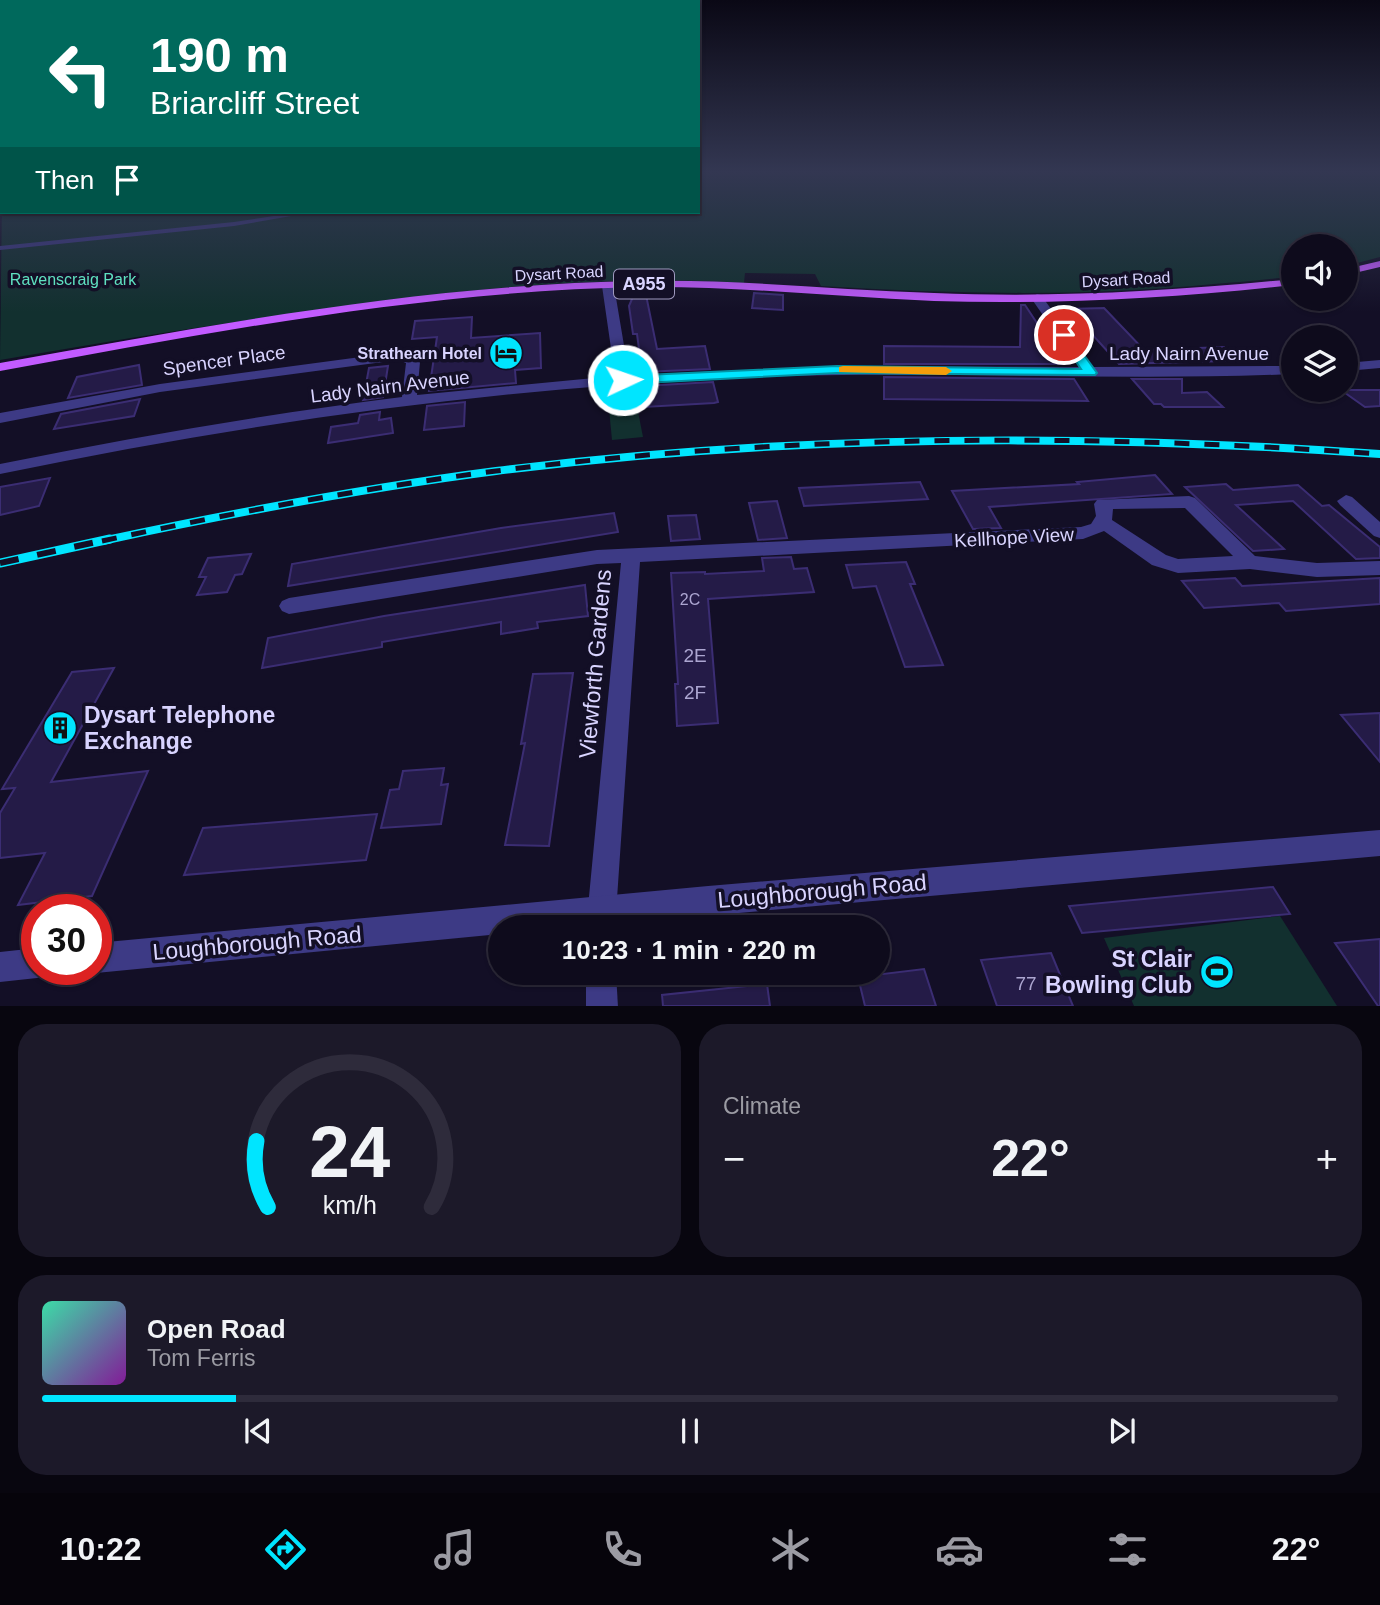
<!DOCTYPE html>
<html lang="en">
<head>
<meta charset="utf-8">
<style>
  body { margin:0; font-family:Helvetica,sans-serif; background:#1c1929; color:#f1f3f6; height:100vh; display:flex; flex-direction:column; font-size:26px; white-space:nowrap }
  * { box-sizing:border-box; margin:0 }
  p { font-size:23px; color:#9b9ba3 }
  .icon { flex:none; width:38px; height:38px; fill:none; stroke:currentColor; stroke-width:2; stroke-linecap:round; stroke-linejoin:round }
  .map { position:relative; height:1006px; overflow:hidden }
  .drawer { display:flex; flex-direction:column; gap:18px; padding:18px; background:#08060f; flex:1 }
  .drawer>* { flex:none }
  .banner { position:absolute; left:0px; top:0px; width:700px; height:214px; box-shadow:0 2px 5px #0004,0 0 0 2px #2e2b3b; background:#00695c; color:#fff; overflow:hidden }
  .fabs { position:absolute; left:1281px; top:234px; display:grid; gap:14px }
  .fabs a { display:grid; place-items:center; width:77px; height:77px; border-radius:50%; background:#0e0b1c; box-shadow:0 2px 5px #0004,0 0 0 2px #2e2b3b; font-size:35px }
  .speed { position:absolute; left:21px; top:894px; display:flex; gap:14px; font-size:35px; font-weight:700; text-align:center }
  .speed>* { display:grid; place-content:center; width:91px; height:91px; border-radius:50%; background:#0e0b1c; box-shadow:0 2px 5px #0004,0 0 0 2px #2e2b3b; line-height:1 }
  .speed .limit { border:10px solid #d22; background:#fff; color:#111 }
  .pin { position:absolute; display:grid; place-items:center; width:60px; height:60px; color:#fff; margin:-30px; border:4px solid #fff; border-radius:50%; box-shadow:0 2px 7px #0007 }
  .me { position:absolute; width:77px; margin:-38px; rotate:87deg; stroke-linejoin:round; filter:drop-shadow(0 0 5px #0008) }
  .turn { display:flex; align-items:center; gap:24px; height:147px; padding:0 35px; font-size:32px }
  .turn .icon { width:91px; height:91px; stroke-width:2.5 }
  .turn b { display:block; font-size:49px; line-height:60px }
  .then { display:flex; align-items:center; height:66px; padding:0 35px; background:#0003; gap:14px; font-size:26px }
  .big { font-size:52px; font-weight:700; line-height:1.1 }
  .drawer .widget { flex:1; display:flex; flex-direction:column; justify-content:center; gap:10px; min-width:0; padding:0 24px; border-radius:28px; background:#1c1929 }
  .drawer .dial { align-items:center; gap:0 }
  .dial svg { height:182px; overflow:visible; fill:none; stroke:#2e2b3b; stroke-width:7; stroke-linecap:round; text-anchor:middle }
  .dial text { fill:#f1f3f6; stroke:none }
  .song { display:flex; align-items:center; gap:21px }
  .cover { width:84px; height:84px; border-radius:10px; background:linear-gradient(135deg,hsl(160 70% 55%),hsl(290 70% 35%)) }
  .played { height:7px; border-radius:4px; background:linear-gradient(90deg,#00e5ff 15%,#2e2b3b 15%) }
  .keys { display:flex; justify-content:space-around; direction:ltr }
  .heat { display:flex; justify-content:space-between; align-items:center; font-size:38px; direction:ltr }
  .drawer .tiles { flex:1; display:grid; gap:18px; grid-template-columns:1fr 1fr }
  .widget:last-child { grid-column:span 2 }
  .trip { position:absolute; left:488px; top:915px; width:402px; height:70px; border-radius:35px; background:#0e0b1c; box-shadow:0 2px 5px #0004,0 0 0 2px #2e2b3b; font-weight:700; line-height:70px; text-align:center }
  .tabs { display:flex; height:112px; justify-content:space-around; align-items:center; background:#06040b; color:#9b9ba3 }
  .tabs .icon { width:49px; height:49px }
  .tabs .active { color:#00e5ff }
  .tabs b { font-size:32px; color:#f1f3f6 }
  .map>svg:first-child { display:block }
  .green { fill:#12302f }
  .building { fill:#241b47; stroke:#3b2d73; stroke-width:2 }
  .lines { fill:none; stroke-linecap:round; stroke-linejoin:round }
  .pedestrian { fill:#3d3a85; fill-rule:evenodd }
  .minor { fill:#3d3a85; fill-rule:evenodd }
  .tertiary { fill:#3d3a85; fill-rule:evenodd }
  .primary { fill:#c25bff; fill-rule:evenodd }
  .rail-far1-casing { stroke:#00e5ff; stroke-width:8 }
  .rail-casing { stroke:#00e5ff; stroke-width:9 }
  .rail-far1 { stroke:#130f26; stroke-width:5; stroke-dasharray:15; stroke-linecap:butt }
  .rail { stroke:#130f26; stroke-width:6; stroke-dasharray:19; stroke-linecap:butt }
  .route { fill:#00e5ff; stroke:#0095a6; stroke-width:2 }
  .slow { fill:#f59e0b }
  .labels { text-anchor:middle; stroke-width:7; stroke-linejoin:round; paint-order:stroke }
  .far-street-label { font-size:16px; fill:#d9d4ff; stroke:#130f26 }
  .far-park-label { font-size:16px; fill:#5fe0c0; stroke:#130f26 }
  .far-poi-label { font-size:16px; font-weight:bold; fill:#d9d4ff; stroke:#130f26; text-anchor:end }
  .number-label { font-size:16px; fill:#aca6d1 }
  .shield { fill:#130f26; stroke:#9e99be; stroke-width:2 }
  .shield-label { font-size:18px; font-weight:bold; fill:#d9d4ff }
  .street-label { font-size:19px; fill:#d9d4ff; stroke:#130f26 }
  .near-number-label { font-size:19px; fill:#aca6d1 }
  .near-street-label { font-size:23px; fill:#d9d4ff; stroke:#130f26 }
  .near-poi-label { font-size:23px; font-weight:bold; fill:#d9d4ff; stroke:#130f26; text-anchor:start }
</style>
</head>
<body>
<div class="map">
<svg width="1380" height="1007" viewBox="0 0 1380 1007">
  <rect width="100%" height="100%" fill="#130f26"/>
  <g class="green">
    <path d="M698 171H1380V257L1346 266V247H1293V276C1267 280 1240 282 1214 284 1083 297 952 294 821 286L815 274 745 273 744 283C604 274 464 289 326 309 217 324 108 341 0 360L2 199V212H698Z"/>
    <polygon points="633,386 643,437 612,440 607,388"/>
    <polygon points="1280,916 1337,1006 1134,1006 1104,938"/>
  </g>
  <g class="building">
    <polygon points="645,290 657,349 705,346 710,369 642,372 637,334 633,334 629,306 635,292"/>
    <polygon points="754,293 783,295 783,310 752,308"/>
    <polygon points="1021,305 1025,305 1064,364 884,364 884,346 1020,347"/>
    <polygon points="1104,308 1144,350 1224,347 1225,361 1119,364 1090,332 1086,332 1069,309"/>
    <polygon points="472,317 471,338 540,333 541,368 515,370 516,383 429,391 437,337 412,339 415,321"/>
    <polygon points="139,365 142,385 68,398 77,377"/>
    <polygon points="388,366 383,397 363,400 369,368"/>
    <polygon points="884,377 1074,379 1088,401 884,399"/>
    <polygon points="1132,379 1182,379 1182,393 1207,392 1223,407 1164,407 1161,404 1154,404"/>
    <polygon points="713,382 718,402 714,403 644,407 643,386"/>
    <polygon points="1341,390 1380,390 1380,406 1365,407"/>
    <polygon points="140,399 134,416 54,429 61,414"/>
    <polygon points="465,402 464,426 424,430 427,406"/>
    <polygon points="380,412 379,420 391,418 393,433 328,443 331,427 358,423 360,415"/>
    <polygon points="1155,475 1172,494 989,507 1001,528 973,529 952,491 1079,484 1077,482"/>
    <polygon points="50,478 39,506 0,515 0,487"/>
    <polygon points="920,482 928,499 804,506 799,488"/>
    <polygon points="1226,484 1233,490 1298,485 1322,506 1329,505 1380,547 1380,558 1356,559 1293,501 1236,505 1284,549 1253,551 1185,487"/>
    <polygon points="777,501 787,538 758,540 749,503"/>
    <polygon points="614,513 618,532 288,586 292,564 501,528"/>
    <polygon points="696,515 700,539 671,541 668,516"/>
    <polygon points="251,554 242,574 235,575 227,592 197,595 206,577 199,577 208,558"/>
    <polygon points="791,557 794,569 807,568 814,592 708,599 718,723 677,726 675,684 678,684 671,573 705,572 705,574 764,571 762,558"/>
    <polygon points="906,562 915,584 910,584 943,665 905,667 876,586 853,588 846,565"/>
    <polygon points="1235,578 1242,586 1380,578 1380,604 1286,611 1279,603 1204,608 1182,581"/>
    <polygon points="585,585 588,616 537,622 538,628 501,634 501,622 382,642 382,647 262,668 268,638 384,616"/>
    <polygon points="114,668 51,782 148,771 92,896 18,905 45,853 0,858 0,813 15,788 2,789 72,672"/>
    <polygon points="573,673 549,846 505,845 525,743 521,744 533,674"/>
    <polygon points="1380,713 1380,762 1341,715"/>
    <polygon points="444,768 441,785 448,784 441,824 381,828 390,790 399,789 403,771"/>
    <polygon points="377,814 366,860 184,875 203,828"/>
    <polygon points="1273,887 1290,914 1082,933 1069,906"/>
    <polygon points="1380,939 1380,1006 1378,1006 1335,943"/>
    <polygon points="1051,953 1073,1006 997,1006 981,960"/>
    <polygon points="924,969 936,1006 865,1006 858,977"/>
    <polygon points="767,984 770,1006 663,1006 662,995"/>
  </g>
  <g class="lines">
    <polygon class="pedestrian" points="300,212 314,212 234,226 0,250 0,246 234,222"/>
    <g class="minor">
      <path d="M608 283 614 286 629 375 836 366 1079 367 1031 298 1037 294 1041 295 1093 367 1293 366V374C1106 382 919 369 732 378 485 389 242 424 0 474V464C133 437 267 414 402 397L406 363 398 360 160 392 0 423V413L160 384 398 352 413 354 420 362 417 395 615 376 602 286Z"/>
      <polygon points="1380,360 1380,368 1346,371 1346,363"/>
      <polygon points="1346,495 1352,497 1380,522 1380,538 1374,536 1340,505 1337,501"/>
      <path d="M1189 496 1195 498 1255 556 1317 563 1380 561V575L1317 577 1250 569 1178 573 1152 565 1104 531 1083 539 640 562 615 928H586L621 563 597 564 289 614 282 611 279 606 282 601 289 598 597 550 1081 527 1091 524 1096 516 1094 504 1097 500ZM1185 508 1233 556 1178 559 1166 555 1112 520 1113 509Z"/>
      <polygon points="586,973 616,973 618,1007 586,1007"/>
    </g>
    <g class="tertiary">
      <polygon points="1380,830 1380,856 569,928 500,928 500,934 96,973 88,970 96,970 96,943 708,886"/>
      <polygon points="37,948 37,970 49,970 48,974 37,978 0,982 0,952"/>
    </g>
    <g class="primary">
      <polygon points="1380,261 1380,267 1346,275 1346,269"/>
      <path d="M1293 279V285C1174 298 1054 305 934 301 836 297 739 286 641 287 425 291 212 332 0 371V363C212 325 425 284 641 281 739 279 836 290 934 293 1054 298 1174 291 1293 279Z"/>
    </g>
    <g class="rail-far1-casing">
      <path id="rail-far1" d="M102 541C232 513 364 488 496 471 790 434 1085 433 1380 454"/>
    </g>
    <g class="rail-casing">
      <polyline id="rail" points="0,563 110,539"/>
    </g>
    <use href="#rail-far1" class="rail-far1"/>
    <use href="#rail" class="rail"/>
  </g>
  <linearGradient id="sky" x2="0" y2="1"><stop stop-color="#0a0815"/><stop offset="0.55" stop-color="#333752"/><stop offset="1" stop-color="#333752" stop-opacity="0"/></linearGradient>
  <rect width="1380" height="312" fill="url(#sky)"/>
  <polygon class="route" points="1059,333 1068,333 1097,373 1095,375 837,373 623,384 616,380 623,376 837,366 1081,369 1058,335"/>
  <polygon class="slow" points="843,366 946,367 952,371 946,375 839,372 839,367"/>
  <defs>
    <g id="hotel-disc" transform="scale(1.75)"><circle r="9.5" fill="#00e5ff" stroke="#130f26"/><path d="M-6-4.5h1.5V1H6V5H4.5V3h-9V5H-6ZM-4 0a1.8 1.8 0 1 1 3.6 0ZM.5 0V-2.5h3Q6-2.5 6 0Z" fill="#111"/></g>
    <g id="building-disc" transform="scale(1.75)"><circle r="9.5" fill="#00e5ff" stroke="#130f26"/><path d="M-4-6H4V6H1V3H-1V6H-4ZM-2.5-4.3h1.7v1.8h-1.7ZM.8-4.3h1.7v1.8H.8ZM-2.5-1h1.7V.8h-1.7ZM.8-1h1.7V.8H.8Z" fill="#111"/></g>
    <g id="stadium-disc" transform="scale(1.75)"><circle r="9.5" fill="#00e5ff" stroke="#130f26"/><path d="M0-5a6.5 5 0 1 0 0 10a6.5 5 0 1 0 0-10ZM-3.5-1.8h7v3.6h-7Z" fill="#111"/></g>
  </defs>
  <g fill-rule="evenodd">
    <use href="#hotel-disc" x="506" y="353"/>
    <use href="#building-disc" x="60" y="728"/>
    <use href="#stadium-disc" x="1217" y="972"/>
  </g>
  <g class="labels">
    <g class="far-street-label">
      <text transform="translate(559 273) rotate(-3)" y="6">Dysart Road</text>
      <text transform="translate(1126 279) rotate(-3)" y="6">Dysart Road</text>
    </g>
    <g class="far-park-label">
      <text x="73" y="285">Ravenscraig Park</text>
    </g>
    <g class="far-poi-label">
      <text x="482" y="359">Strathearn Hotel</text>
    </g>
    <g class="number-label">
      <text x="690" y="605">2C</text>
    </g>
    <rect class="shield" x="614" y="269.5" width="60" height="29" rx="5"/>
    <g class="shield-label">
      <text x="644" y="290">A955</text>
    </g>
    <g class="street-label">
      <text x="1189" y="360">Lady Nairn Avenue</text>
      <text transform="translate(224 360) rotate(-8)" y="7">Spencer Place</text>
      <text transform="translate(390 386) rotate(-7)" y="7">Lady Nairn Avenue</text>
      <text transform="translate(1014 537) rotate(-3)" y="7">Kellhope View</text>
    </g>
    <g class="near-number-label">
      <text x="695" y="662">2E</text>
      <text x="695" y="699">2F</text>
      <text x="1026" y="990">77</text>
    </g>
    <g class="near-street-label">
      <text transform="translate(595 664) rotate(-85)" y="8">Viewforth Gardens</text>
      <text transform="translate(822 891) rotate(-5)" y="8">Loughborough Road</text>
      <text transform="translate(257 943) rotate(-5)" y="8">Loughborough Road</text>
    </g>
    <g class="near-poi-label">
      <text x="84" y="723">Dysart Telephone<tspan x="84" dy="26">Exchange</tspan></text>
      <text x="1192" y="967" text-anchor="end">St Clair<tspan x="1192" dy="26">Bowling Club</tspan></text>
    </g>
  </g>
</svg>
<div class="fabs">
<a><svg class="icon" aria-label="sound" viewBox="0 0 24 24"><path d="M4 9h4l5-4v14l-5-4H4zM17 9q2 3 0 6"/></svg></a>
<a><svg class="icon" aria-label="layers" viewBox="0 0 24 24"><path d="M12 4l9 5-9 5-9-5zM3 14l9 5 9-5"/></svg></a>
</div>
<div class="speed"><div class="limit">30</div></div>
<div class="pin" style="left:1064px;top:335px;background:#d93025"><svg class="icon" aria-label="arrive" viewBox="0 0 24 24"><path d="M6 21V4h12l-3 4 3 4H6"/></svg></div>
<svg class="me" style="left:623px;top:380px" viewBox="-20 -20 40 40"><circle r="17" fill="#00e5ff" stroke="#fff" stroke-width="3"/><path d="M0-11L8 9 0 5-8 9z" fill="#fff"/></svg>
<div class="trip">10:23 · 1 min · 220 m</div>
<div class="banner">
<div class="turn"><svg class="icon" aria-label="left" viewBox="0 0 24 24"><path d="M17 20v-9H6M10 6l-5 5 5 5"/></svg><div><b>190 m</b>Briarcliff Street</div></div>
<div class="then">Then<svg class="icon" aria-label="arrive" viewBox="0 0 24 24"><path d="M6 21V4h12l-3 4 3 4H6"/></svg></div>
</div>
</div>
<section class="drawer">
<div class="tiles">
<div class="widget dial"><svg viewBox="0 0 100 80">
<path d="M14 69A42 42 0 1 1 86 69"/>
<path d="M14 69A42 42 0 0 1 9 40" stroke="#00e5ff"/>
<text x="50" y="56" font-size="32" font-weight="700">24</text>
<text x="50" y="72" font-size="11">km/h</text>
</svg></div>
<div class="widget"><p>Climate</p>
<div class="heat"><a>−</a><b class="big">22°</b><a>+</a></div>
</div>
<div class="widget">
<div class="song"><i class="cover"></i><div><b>Open Road</b><p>Tom Ferris</p></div></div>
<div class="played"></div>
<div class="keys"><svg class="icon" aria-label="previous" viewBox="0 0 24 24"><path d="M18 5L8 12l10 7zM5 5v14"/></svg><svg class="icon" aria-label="pause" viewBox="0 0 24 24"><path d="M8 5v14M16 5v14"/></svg><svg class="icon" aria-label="next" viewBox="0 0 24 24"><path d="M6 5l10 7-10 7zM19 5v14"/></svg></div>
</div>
</div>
</section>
<nav class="tabs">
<b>10:22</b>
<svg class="icon active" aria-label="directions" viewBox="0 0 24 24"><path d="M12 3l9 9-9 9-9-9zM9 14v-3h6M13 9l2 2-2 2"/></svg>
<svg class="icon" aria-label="music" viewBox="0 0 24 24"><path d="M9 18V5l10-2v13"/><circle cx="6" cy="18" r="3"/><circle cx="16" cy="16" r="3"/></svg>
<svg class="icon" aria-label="phone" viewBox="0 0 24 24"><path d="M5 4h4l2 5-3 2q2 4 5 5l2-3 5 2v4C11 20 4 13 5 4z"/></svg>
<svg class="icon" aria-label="climate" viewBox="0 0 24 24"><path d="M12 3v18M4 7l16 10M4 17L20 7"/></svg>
<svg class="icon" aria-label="car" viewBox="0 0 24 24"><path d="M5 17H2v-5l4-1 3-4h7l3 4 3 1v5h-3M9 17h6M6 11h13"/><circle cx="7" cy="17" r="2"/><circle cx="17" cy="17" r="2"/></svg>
<svg class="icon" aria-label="filters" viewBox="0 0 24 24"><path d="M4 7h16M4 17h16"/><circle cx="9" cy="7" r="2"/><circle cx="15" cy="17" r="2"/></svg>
<b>22°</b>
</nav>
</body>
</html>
